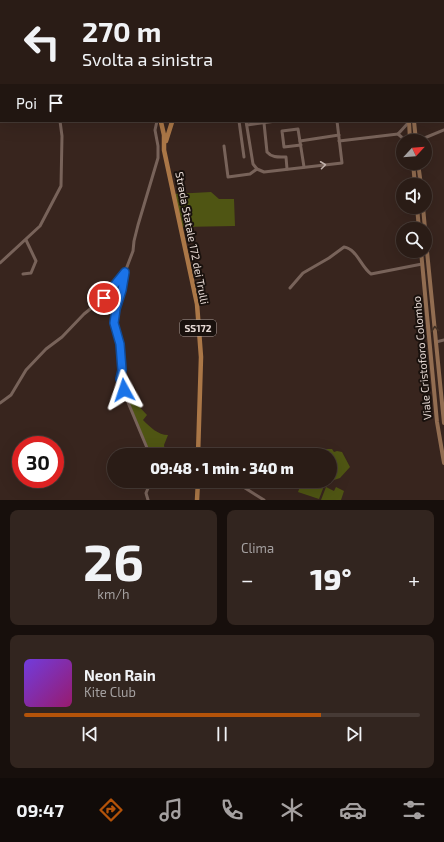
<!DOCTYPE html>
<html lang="it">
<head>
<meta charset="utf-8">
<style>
  body { margin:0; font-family:"Exo 2",sans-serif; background:#32251f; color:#f1f3f6; height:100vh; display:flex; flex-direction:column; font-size:15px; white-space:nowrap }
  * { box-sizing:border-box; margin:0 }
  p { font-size:13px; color:#a5a1a1 }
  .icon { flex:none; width:22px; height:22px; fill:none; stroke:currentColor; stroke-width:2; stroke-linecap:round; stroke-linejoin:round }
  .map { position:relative; height:500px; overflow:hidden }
  .drawer { display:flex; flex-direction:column; gap:10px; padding:10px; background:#170f0c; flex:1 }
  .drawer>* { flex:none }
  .guide { position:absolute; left:0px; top:0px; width:444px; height:122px; box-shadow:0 4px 16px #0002,0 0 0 1px #463a35; background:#2a1c16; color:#f1f3f6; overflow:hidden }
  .needle { width:26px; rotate:64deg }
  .buttons { position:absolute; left:396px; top:134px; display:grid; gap:8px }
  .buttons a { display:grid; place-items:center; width:36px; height:36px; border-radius:50%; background:#2a1c16; box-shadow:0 4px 16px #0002,0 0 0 1px #463a35; font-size:20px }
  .speed { position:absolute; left:12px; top:436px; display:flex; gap:8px; font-size:20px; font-weight:700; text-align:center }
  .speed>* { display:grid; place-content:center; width:52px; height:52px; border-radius:50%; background:#2a1c16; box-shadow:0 4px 16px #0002,0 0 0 1px #463a35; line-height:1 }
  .speed .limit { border:6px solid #d22; background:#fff; color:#111 }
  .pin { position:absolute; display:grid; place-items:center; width:34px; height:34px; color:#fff; margin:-17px; border:2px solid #fff; border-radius:50%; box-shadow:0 1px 4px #0007 }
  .me { position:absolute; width:44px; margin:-22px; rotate:355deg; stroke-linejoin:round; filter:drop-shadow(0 0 3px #0008) }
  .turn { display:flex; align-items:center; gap:14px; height:84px; padding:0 16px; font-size:18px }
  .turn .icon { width:52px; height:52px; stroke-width:2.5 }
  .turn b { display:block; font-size:28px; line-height:34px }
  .then { display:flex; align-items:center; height:38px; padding:0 16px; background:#0003; gap:8px; font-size:15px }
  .big { font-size:30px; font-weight:800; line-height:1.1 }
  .drawer .tile { flex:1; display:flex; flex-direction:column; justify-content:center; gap:6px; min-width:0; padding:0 14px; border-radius:8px; background:#32251f }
  .drawer .dial { align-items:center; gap:0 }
  .dial b { font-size:52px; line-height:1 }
  .song { display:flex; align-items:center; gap:12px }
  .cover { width:48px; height:48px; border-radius:6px; background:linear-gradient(135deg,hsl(260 70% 55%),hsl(320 70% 35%)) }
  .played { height:4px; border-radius:2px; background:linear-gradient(90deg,#b45309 75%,#463a35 75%) }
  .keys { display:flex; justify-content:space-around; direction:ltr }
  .heat { display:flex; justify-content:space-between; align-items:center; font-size:22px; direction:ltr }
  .drawer .tiles { flex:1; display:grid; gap:10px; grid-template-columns:1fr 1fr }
  .tile:last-child { grid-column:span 2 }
  .trip { position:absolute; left:107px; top:448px; width:230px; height:40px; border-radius:20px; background:#2a1c16; box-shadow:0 4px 16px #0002,0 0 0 1px #463a35; font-weight:800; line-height:40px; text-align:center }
  .menu { display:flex; height:64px; justify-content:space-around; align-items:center; background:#110b09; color:#a5a1a1 }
  .menu .icon { width:28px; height:28px }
  .menu .active { color:#b45309 }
  .menu b { font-size:18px; color:#f1f3f6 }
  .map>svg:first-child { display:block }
  .green { fill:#4f5513 }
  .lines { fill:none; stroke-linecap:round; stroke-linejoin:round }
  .street { stroke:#78635a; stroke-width:3 }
  .secondary { stroke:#926d51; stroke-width:4 }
  .primary { stroke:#ab7747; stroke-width:4.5 }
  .oneway { stroke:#c0b0aa }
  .oneway2 { stroke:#433125 }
  .route-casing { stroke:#114b97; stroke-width:10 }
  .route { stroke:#1a73e8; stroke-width:7 }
  .labels { text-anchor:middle; stroke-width:4; stroke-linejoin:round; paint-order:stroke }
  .shield { fill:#19110d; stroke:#a99e99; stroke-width:1 }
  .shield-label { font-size:10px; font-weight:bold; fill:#e7dad5 }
  .street-label { font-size:11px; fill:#e7dad5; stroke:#19110d }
</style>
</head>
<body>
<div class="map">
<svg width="444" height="500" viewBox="0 0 444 500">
  <rect width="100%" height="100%" fill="#38251e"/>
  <g class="green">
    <polygon points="211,192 219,199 234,199 235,226 181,227 174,194"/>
    <path d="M132 399 147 415 143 420C150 427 158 435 168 435L164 445 165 453 151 455 128 400Z"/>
    <polygon points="325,449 332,449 334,452 337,451 342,452 350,467 340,478 334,480 330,475 330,455 318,455"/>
    <polygon points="302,481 309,481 324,486 319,499 298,492"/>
    <polygon points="326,487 334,491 336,487 344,491 341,500 321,500"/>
  </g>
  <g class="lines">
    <g class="street">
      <polyline points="299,0 300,1"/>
      <polyline points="195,1 196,0"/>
      <polyline points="335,1 335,0"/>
      <polyline points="375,1 375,0"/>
      <polyline points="0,8 1,7"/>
      <polyline points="0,114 1,113"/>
      <polyline points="239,121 244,157"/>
      <polyline points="246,121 253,164 257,169 264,172 342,163 337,121"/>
      <path d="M264 123 267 152C272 158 279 157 286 157L287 169"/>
      <polyline points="247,125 276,121"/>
      <polyline points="416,139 422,139 444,130"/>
      <polyline points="300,141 339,135"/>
      <polyline points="339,141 398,134"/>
      <polyline points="406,141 398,134 409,122"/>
      <path d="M301 145 284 147 282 131 298 129C300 142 302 155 304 167"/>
      <polyline points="224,146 228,177 250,174 257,169"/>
      <polyline points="0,263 40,226 61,186 62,136 60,121"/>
      <polyline points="23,274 31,273 36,261 26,240"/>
      <path d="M290 288 303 273 329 258 344 247C357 249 361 267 371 274L422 264"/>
      <polyline points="436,342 444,340"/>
      <polyline points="0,403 11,395 26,370 46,349 62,337 84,314 104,298 124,274"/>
      <polyline points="150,455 127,400 120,379 122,370 120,344 114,323 116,309 122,290 125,272 133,251 134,241 138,225 158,158 158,146 155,130 157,121"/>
      <polyline points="234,481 264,500"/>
      <polyline points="198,486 201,485 202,481"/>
      <polyline points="148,500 146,493 151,481"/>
    </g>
    <g class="secondary">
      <polyline points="96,0 99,1"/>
      <polyline points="180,0 183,1"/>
      <polyline points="126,1 127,0"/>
      <polyline points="137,1 137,0"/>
      <polyline points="411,1 411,0"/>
      <polyline points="417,1 417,0"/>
      <polyline points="409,121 410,141"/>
      <polyline points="414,121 416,141"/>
      <polyline points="413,163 415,185"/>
      <polyline points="418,163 421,185"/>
      <polyline points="417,207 419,229"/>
      <polyline points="423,207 425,229"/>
      <polyline points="425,231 444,423"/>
      <polyline points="421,251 437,422 444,463"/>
    </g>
    <g class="primary">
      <polyline points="219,1 220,0"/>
      <polyline points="161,122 164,135 164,150 197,304 201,357 198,455"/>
      <polyline points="166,141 172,122"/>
      <polyline points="197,500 198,481"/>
    </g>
  </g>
  <defs><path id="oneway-chevron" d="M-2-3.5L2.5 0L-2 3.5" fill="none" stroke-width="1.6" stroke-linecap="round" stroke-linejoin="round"/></defs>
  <use class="oneway" href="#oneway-chevron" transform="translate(323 165) rotate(-7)"/>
  <use class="oneway2" href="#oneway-chevron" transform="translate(435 329) rotate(-96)"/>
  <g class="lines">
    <g class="route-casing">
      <polyline id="route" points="104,298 125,272 122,290 116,309 114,323 120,344 122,370 120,379 124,390"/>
    </g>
    <use href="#route" class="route"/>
  </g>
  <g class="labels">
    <rect class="shield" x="180" y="320" width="36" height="16" rx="3"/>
    <g class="shield-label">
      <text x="198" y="332">SS172</text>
    </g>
    <g class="street-label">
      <text transform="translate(192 238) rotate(79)" y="4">Strada Statale 172 dei Trulli</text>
      <text transform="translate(422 358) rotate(-95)" y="4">Viale Cristoforo Colombo</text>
    </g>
  </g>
</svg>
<div class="buttons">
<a><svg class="needle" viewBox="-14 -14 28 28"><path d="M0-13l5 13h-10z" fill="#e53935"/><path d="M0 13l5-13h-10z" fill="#a5a1a1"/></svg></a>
<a><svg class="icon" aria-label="sound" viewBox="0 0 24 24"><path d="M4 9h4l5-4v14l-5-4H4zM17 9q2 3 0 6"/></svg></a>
<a><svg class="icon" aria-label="search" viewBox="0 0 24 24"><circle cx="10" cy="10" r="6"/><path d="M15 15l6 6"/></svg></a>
</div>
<div class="speed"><div class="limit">30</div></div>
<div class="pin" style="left:104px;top:298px;background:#d93025"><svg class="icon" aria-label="arrive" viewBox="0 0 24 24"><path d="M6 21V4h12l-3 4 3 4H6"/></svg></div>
<svg class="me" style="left:124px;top:390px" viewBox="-20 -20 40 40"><path d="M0-17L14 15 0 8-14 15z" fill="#1a73e8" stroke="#fff" stroke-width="4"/></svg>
<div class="trip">09:48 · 1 min · 340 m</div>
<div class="guide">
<div class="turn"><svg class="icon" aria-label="left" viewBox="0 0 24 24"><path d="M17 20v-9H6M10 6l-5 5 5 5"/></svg><div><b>270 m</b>Svolta a sinistra</div></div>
<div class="then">Poi<svg class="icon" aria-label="arrive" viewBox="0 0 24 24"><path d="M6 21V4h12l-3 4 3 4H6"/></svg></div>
</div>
</div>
<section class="drawer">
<div class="tiles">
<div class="tile dial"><b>26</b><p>km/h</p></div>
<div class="tile"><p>Clima</p>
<div class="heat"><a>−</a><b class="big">19°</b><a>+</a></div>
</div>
<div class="tile">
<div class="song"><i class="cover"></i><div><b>Neon Rain</b><p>Kite Club</p></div></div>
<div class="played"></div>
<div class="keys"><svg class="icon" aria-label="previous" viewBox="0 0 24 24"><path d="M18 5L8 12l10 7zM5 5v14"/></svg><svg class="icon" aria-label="pause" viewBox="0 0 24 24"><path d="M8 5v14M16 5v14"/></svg><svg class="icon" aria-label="next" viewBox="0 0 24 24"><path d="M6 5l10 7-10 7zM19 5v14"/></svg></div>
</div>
</div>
</section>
<nav class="menu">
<b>09:47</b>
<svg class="icon active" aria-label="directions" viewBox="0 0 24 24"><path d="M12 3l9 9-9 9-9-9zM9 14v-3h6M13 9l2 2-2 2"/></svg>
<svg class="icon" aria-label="music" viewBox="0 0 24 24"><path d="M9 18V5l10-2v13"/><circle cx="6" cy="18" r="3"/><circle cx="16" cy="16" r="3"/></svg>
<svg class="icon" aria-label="phone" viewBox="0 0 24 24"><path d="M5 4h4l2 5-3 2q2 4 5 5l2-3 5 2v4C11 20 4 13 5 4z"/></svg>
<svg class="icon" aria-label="climate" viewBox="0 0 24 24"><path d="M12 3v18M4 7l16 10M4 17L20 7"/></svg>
<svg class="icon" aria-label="car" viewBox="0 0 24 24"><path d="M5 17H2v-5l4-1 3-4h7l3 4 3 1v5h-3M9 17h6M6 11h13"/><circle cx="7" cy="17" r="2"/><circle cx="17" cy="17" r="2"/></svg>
<svg class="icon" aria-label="filters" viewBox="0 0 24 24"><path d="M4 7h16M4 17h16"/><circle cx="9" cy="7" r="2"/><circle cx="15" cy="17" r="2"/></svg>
</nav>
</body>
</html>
